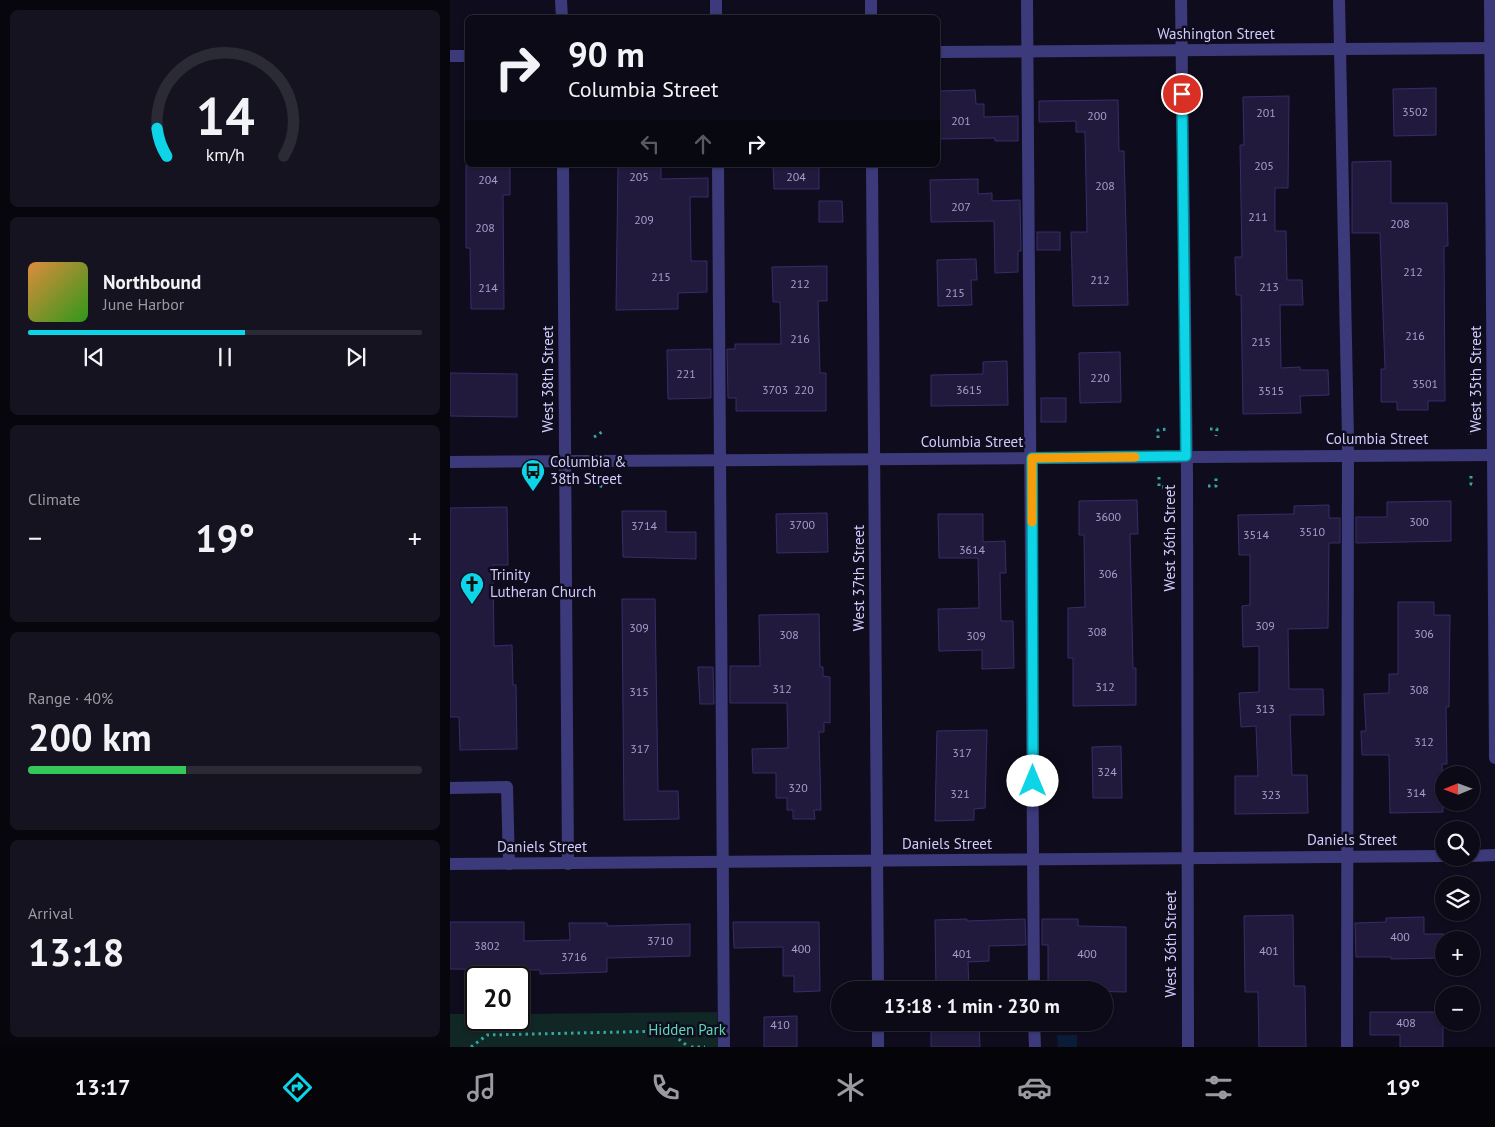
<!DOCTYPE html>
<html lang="en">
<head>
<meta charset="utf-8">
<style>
  body { margin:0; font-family:"PT Sans",sans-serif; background:#14131f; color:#f1f3f6; height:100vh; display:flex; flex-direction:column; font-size:19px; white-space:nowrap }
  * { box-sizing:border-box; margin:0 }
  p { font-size:16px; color:#9a9aa1 }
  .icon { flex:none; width:28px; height:28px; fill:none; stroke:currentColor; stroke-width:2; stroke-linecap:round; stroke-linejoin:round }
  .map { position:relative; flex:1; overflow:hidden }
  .panel { display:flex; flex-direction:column; gap:10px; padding:10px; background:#06060c; width:450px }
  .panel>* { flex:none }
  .banner { position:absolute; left:15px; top:15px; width:475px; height:152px; border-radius:8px; box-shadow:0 1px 4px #0004,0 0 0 1px #2b2b35; background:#0b0a16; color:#f1f3f6; overflow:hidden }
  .needle { width:32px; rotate:269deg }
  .controls { position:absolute; left:985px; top:766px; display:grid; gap:10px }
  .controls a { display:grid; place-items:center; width:45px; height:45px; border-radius:50%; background:#0b0a16; box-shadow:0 1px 4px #0004,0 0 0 1px #2b2b35; font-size:25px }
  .speed { position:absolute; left:15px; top:966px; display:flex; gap:10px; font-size:25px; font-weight:700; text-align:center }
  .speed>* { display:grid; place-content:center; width:65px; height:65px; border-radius:50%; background:#0b0a16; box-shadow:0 1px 4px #0004,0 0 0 1px #2b2b35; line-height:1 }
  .speed .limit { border:2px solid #111; border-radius:8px; background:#fff; color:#111 }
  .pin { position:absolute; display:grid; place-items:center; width:42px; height:42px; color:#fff; margin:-21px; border:2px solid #fff; border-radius:50%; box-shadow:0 1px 5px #0007 }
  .me { position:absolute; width:55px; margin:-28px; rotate:0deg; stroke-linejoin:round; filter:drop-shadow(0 0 4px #0008) }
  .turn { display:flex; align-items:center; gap:18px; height:105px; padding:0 20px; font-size:22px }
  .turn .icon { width:65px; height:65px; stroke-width:2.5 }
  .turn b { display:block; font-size:35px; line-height:42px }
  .lanes { display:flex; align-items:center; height:48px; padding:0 20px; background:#0003; justify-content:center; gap:25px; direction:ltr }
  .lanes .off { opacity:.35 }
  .big { font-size:38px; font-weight:700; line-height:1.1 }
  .panel .card { flex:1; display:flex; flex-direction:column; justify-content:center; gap:8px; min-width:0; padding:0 18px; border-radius:8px; background:#14131f }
  .panel .dial { align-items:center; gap:0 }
  .dial svg { height:130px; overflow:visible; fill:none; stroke:#2b2b35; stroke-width:7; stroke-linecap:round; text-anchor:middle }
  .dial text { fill:#f1f3f6; stroke:none }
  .song { display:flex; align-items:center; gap:15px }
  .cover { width:60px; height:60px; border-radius:8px; background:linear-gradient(135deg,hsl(30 70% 55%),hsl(110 70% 35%)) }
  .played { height:5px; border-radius:2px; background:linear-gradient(90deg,#0dd5e7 55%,#2b2b35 55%) }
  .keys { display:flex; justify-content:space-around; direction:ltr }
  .heat { display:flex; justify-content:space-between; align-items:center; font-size:28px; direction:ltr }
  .charge { height:8px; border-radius:4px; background:linear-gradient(90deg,#34c759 40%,#2b2b35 0) }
  .trip { position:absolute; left:381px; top:981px; width:282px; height:50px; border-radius:25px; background:#0b0a16; box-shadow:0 1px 4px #0004,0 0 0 1px #2b2b35; font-weight:700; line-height:50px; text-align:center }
  .tabs { display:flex; height:80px; justify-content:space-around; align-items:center; background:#040409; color:#9a9aa1 }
  .tabs .icon { width:35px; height:35px }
  .tabs .selected { color:#0dd5e7 }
  .tabs b { font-size:22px; color:#f1f3f6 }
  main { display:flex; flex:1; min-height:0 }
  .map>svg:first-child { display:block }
  .green { fill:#102726 }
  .water { fill:#0b1c38 }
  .building { fill:#211a3d; stroke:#382d68 }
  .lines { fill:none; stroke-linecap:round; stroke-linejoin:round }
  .path { stroke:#34a8a0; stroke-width:3; stroke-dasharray:2.5 4; stroke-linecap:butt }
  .minor { stroke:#3c3a7a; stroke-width:12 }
  .route-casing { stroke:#088a96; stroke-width:12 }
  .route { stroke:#0dd5e7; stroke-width:9 }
  .slow { stroke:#f59e0b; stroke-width:9 }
  .labels { text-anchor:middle; stroke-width:5; stroke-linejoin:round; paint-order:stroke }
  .number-label { font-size:12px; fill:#a5a0cc }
  .street-label { font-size:15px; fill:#d1ccfc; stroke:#0f0d1d }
  .poi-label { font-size:15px; fill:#d1ccfc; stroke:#0f0d1d; text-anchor:start }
  .park-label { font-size:15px; fill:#5dd7b7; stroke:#0f0d1d }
</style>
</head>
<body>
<main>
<section class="panel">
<div class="card dial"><svg viewBox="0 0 100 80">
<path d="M14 69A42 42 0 1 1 86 69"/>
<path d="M14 69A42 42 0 0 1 8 52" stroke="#0dd5e7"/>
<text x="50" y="56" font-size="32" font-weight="700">14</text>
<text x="50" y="72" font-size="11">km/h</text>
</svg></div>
<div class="card">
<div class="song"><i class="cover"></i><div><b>Northbound</b><p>June Harbor</p></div></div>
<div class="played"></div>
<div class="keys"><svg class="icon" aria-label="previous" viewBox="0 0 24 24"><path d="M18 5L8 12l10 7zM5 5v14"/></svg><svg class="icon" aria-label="pause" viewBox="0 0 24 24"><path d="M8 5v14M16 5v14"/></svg><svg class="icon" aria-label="next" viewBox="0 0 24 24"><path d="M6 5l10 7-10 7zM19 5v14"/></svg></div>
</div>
<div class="card"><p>Climate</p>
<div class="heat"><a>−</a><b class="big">19°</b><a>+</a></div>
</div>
<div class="card"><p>Range · 40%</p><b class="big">200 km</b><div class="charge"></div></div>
<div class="card"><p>Arrival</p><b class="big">13:18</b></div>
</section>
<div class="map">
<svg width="1045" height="1047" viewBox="0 0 1045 1047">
  <rect width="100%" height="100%" fill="#0f0d1d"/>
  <polygon class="green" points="267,1012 268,1047 0,1047 0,1014 26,1014 26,1020 69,1020 69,1014"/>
  <polygon class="water" points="607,1035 627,1035 627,1047 608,1047"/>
  <g class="building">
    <polygon points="986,88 986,135 944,136 943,89"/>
    <polygon points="525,90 526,104 534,104 534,117 568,116 568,141 545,141 545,138 488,139 488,91"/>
    <polygon points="839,96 838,188 825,188 825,231 836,231 837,280 852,280 853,305 830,305 831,368 850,367 850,370 878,370 879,395 850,396 851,413 793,414 791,295 786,295 785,257 792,257 790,145 794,145 793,97"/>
    <polygon points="668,100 669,151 674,151 678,305 623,306 621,232 637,232 635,132 626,132 626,121 589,122 589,101"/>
    <polygon points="941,161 941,203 997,203 998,246 994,246 995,401 978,401 978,410 947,410 947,402 931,402 931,369 935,369 930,233 902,233 902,162"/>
    <polygon points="16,165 60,165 60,195 53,195 54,309 21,309 20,248 16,248"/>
    <polygon points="168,165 211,165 211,179 258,178 258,197 240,197 241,261 257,261 257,292 228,293 228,309 166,310"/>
    <polygon points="323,165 369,165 369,189 324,189"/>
    <polygon points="528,179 528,194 542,193 542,201 570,200 571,251 568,251 568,272 545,273 544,221 481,222 480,180"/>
    <polygon points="369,201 392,201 393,222 369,222"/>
    <rect x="587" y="232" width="23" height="18"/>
    <polygon points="526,259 527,280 521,280 522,305 488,306 487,260"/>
    <polygon points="377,266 377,301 368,301 370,373 376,373 376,411 286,411 286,398 278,398 277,349 285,349 285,344 331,344 330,302 323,302 322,267"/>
    <polygon points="261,349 261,398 218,399 217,350"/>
    <polygon points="670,352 671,402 630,403 629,353"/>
    <polygon points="557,361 558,405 481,406 481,375 533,374 533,362"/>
    <polygon points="0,373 67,374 67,417 0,416"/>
    <rect x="591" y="398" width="25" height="24"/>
    <polygon points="687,500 688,534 680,534 683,668 686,668 686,705 623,706 623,658 618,658 618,608 635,607 634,535 629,535 629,501"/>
    <polygon points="1001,501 1001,541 906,543 906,517 937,517 937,502"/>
    <polygon points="879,505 879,518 890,518 890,543 879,543 878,628 838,629 839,689 873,689 874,715 840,715 842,775 857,775 858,813 785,814 785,776 808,776 806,726 791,727 789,693 809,692 809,646 793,647 792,606 800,605 800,555 789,555 788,515 844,514 844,506"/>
    <polygon points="57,507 58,565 43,565 44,646 62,645 63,685 66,685 67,749 10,750 9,717 0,717 0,508"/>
    <polygon points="172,511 216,511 216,532 246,532 246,559 173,557"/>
    <polygon points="377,513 378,552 327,553 326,514"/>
    <polygon points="488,514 533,514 533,542 555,541 556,573 550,573 551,621 563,621 564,668 532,669 532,650 489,651 488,609 529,608 528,558 489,558"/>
    <polygon points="172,599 205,599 208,791 228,791 229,819 174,820"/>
    <polygon points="948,602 984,602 984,615 1000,615 999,707 996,707 997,764 992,764 993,812 940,813 939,755 912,755 911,731 916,731 914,694 939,693 939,674 948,674"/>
    <polygon points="369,614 370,667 373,667 373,676 380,677 380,723 374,722 374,732 369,732 371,810 364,810 365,819 343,819 343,810 337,810 337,798 326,798 326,773 303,773 302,749 338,748 337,703 280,703 280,666 310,666 309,615"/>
    <polygon points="248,667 263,667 264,704 250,704"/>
    <polygon points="537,730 535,808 524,809 524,820 485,821 487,731"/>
    <polygon points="671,746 672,798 643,798 642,747"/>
    <polygon points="843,915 844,986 855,986 856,1047 809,1047 808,992 795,992 794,916"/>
    <polygon points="974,917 974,934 994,934 994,958 941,959 941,957 906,957 905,923 936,922 936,918"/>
    <polygon points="517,919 517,921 575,919 576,945 539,946 539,961 518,962 519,990 486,990 485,920"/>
    <polygon points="592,919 628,919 628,926 676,927 676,992 598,990 598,945 592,945"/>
    <polygon points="0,922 74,922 74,941 120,940 119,923 157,923 157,926 240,924 240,956 157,958 157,972 90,974 90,970 0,969"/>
    <polygon points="283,922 369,922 370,991 344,992 344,976 333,976 333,947 284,948"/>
    <polygon points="920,1012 993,1012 993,1047 950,1047 950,1035 920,1035"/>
    <polygon points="347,1016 347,1047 314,1047 314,1017"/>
    <polygon points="487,1022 529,1024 530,1047 481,1047 481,1025 487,1025"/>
  </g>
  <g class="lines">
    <g class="path">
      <polyline points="760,429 767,429 766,436"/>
      <polyline points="1020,435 1020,427 1024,427"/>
      <polyline points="144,437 152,432"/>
      <polyline points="708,438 708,430 717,429"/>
      <polyline points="1021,476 1021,484 1025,484"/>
      <polyline points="709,477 709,487 716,487"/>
      <polyline points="144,483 155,488"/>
      <polyline points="758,486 766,486 766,477"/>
      <polyline points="21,1047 37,1035 218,1031 239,1047"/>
      <polyline points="241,1047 255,1047"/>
    </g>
    <g class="minor">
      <polyline points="111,0 112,18"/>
      <polyline points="266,0 266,18"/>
      <polyline points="421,0 421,18"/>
      <polyline points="577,0 584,990"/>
      <polyline points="731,0 737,474 738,1047"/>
      <polyline points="889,0 898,439 897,1047"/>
      <polyline points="1040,0 1045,758"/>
      <polyline points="488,52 1045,48"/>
      <polyline points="0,56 18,56"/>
      <polyline points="113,165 118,864"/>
      <polyline points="268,165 274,1047"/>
      <polyline points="422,165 428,990"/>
      <polyline points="0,462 1045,455"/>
      <polyline points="0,788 57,787 59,864"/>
      <polyline points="1021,856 1045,855"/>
      <polyline points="0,864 994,856"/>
      <polyline points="428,1022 428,1047"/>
      <polyline points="584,1022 585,1047"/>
    </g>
  </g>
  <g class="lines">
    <g class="route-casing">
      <polyline id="route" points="583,781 582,458 736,456 732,94"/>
    </g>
    <use href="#route" class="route"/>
    <polyline class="slow" points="582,522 582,458 685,457"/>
  </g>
  <defs>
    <g id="bus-pin" transform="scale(1.25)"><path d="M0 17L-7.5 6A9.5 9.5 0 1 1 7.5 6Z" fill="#0dd5e7" stroke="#0f0d1d"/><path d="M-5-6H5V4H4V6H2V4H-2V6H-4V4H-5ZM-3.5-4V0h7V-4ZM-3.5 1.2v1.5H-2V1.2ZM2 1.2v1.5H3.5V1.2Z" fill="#111"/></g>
    <g id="church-pin" transform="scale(1.25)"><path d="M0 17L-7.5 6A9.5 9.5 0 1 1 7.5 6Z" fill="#0dd5e7" stroke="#0f0d1d"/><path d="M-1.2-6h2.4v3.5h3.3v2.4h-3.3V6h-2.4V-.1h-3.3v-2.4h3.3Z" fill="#111"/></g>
  </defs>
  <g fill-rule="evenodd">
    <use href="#bus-pin" x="83" y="471"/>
    <use href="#church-pin" x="22" y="584"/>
  </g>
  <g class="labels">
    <g class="number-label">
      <text x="965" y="116">3502</text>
      <text x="816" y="117">201</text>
      <text x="647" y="120">200</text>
      <text x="511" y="125">201</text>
      <text x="814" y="170">205</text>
      <text x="189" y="181">205</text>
      <text x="346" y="181">204</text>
      <text x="38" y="184">204</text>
      <text x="655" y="190">208</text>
      <text x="511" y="211">207</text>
      <text x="808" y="221">211</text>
      <text x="194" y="224">209</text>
      <text x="950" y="228">208</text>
      <text x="35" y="232">208</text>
      <text x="963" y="276">212</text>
      <text x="211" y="281">215</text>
      <text x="650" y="284">212</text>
      <text x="350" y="288">212</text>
      <text x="819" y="291">213</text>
      <text x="38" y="292">214</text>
      <text x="505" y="297">215</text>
      <text x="965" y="340">216</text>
      <text x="350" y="343">216</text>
      <text x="811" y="346">215</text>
      <text x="236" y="378">221</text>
      <text x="650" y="382">220</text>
      <text x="975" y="388">3501</text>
      <text x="325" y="394">3703</text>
      <text x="354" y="394">220</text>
      <text x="519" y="394">3615</text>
      <text x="821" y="395">3515</text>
      <text x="658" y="521">3600</text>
      <text x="969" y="526">300</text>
      <text x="352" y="529">3700</text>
      <text x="194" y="530">3714</text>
      <text x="862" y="536">3510</text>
      <text x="806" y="539">3514</text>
      <text x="522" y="554">3614</text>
      <text x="658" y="578">306</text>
      <text x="815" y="630">309</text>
      <text x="189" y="632">309</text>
      <text x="647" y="636">308</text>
      <text x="974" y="638">306</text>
      <text x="339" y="639">308</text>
      <text x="526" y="640">309</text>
      <text x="655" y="691">312</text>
      <text x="332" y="693">312</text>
      <text x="969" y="694">308</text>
      <text x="189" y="696">315</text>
      <text x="815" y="713">313</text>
      <text x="974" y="746">312</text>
      <text x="190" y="753">317</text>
      <text x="512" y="757">317</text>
      <text x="657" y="776">324</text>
      <text x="348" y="792">320</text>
      <text x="966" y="797">314</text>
      <text x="510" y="798">321</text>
      <text x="821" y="799">323</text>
      <text x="950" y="941">400</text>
      <text x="210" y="945">3710</text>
      <text x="37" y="950">3802</text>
      <text x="351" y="953">400</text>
      <text x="819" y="955">401</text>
      <text x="512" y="958">401</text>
      <text x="637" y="958">400</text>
      <text x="124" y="961">3716</text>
      <text x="956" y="1027">408</text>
      <text x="330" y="1029">410</text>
    </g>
    <g class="street-label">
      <text x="766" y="39">Washington Street</text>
      <text transform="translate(98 379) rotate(-90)" y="5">West 38th Street</text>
      <text transform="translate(1026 379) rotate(-90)" y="5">West 35th Street</text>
      <text x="927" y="444">Columbia Street</text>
      <text x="522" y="447">Columbia Street</text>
      <text transform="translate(720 538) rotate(-90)" y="5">West 36th Street</text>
      <text transform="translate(409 578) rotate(-90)" y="5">West 37th Street</text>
      <text x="902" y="845">Daniels Street</text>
      <text x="497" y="849">Daniels Street</text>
      <text x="92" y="852">Daniels Street</text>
      <text transform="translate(721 944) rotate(-90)" y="5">West 36th Street</text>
    </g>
    <g class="poi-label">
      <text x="100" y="467">Columbia &amp;<tspan x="100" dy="17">38th Street</tspan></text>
      <text x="40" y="580">Trinity<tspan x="40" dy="17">Lutheran Church</tspan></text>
    </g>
    <g class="park-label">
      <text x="237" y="1035">Hidden Park</text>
    </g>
  </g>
</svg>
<div class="controls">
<a><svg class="needle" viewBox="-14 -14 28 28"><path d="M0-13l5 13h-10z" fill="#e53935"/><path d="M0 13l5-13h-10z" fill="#9a9aa1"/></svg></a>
<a><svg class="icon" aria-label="search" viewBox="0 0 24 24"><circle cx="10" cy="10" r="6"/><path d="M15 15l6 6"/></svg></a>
<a><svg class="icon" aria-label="layers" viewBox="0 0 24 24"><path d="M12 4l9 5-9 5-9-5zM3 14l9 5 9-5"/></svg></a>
<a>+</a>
<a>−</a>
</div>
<div class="speed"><div class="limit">20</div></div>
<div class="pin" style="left:732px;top:94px;background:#d93025"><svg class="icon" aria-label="arrive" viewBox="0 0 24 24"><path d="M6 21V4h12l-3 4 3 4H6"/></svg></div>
<svg class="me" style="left:583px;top:781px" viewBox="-20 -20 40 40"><circle r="19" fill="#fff"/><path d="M0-13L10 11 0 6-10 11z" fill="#0dd5e7"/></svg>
<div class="trip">13:18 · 1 min · 230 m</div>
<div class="banner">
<div class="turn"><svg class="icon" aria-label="right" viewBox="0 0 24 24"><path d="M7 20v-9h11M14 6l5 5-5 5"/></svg><div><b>90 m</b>Columbia Street</div></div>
<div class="lanes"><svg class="icon off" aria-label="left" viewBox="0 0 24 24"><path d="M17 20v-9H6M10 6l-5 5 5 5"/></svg><svg class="icon off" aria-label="ahead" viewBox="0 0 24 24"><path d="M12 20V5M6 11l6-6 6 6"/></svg><svg class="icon" aria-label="right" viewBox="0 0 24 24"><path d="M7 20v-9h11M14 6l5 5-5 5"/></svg></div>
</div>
</div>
</main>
<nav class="tabs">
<b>13:17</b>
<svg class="icon selected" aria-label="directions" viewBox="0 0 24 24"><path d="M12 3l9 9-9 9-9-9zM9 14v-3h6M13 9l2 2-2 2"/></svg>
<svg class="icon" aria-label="music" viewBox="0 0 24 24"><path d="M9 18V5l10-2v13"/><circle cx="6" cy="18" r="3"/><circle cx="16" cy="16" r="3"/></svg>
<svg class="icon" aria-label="phone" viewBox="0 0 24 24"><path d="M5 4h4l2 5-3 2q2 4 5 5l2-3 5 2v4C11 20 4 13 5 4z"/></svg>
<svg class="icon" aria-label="climate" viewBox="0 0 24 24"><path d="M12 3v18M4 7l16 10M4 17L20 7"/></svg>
<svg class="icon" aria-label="car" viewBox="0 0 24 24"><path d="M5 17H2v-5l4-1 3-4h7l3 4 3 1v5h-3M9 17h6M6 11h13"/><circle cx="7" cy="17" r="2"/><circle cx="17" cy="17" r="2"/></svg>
<svg class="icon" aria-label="filters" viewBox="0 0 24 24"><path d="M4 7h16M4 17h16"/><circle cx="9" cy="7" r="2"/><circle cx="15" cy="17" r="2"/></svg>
<b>19°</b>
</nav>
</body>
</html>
